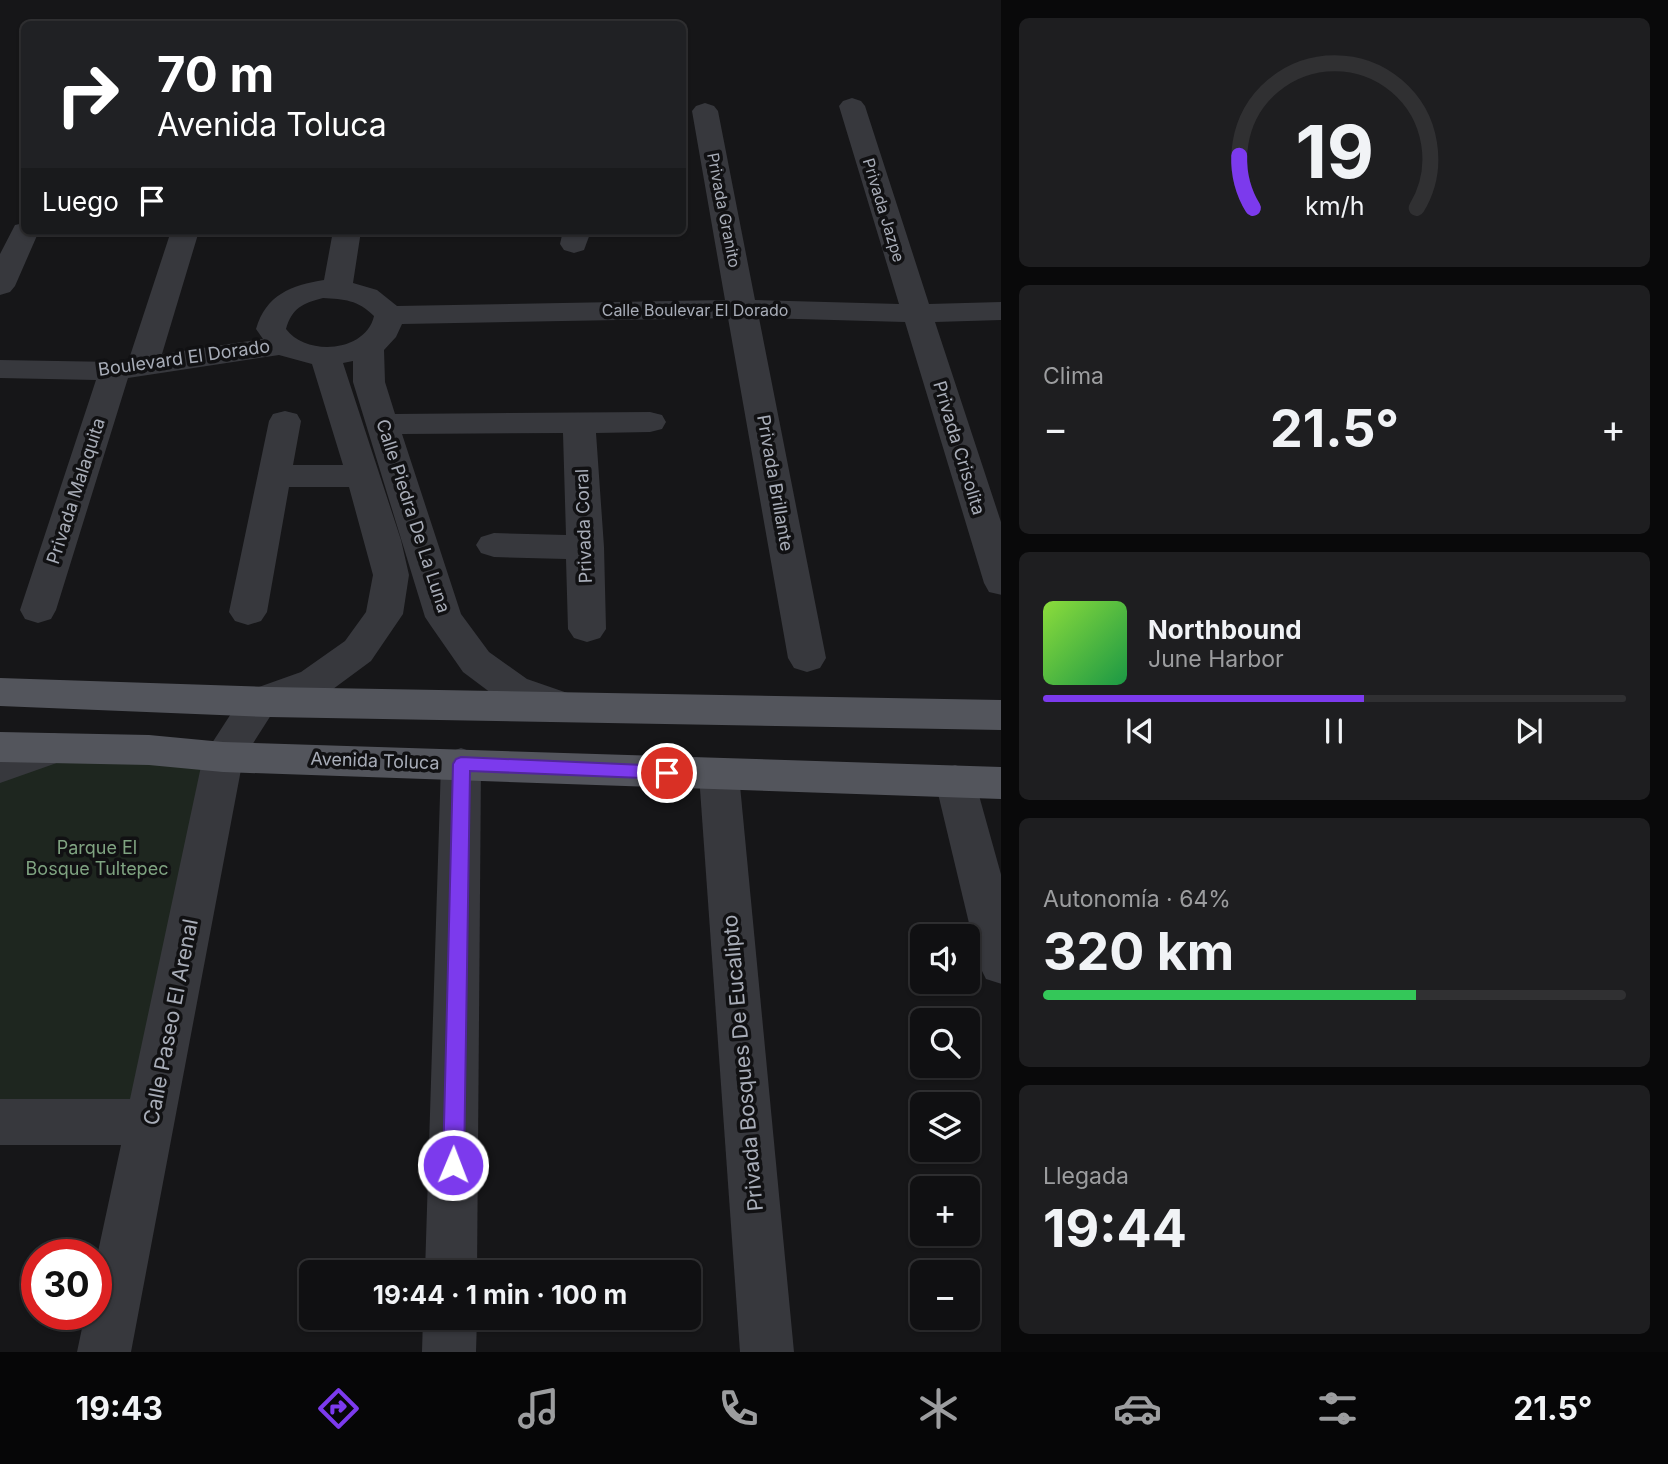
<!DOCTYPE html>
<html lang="es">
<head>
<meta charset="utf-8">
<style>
  body { margin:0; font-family:Inter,sans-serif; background:#1e1e20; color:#f1f3f6; height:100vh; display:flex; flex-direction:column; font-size:26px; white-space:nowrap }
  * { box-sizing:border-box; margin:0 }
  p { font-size:23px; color:#9c9d9f }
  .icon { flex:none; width:38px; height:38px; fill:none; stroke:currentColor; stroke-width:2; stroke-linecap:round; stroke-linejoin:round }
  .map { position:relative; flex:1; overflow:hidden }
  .side { display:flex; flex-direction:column; gap:18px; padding:18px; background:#09090a; width:667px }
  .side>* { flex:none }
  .banner { position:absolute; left:21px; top:21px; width:665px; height:214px; border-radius:10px; box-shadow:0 2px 5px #0004,0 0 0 2px #303032; background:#202124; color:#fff; overflow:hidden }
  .controls { position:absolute; left:910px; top:924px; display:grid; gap:14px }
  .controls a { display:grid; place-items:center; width:70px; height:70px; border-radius:10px; background:#101012; box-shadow:0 2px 5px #0004,0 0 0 2px #303032; font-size:35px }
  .speed { position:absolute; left:21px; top:1239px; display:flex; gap:14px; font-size:35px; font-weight:700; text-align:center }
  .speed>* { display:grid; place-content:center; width:91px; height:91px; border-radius:50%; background:#101012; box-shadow:0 2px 5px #0004,0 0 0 2px #303032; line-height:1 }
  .speed .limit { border:10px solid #d22; background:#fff; color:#111 }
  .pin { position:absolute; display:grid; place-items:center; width:60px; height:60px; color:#fff; margin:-30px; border:4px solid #fff; border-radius:50%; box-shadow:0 2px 7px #0007 }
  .me { position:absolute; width:77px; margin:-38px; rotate:1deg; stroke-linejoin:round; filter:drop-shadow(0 0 5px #0008) }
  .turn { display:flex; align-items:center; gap:24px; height:147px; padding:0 21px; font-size:32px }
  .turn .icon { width:91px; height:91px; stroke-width:2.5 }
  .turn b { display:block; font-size:49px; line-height:60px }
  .then { display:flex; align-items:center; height:66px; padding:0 21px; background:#0003; gap:14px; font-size:26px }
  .big { font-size:52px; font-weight:700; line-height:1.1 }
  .side .tile { flex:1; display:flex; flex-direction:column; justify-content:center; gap:10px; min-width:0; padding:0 24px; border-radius:10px; background:#1e1e20 }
  .side .dial { align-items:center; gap:0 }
  .dial svg { height:182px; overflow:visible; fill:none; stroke:#303032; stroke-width:7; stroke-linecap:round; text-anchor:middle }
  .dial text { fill:#f1f3f6; stroke:none }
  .song { display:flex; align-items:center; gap:21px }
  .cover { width:84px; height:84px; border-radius:10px; background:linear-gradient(135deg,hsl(90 70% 55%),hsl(140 70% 35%)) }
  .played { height:7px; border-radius:4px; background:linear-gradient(90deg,#7c3aed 55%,#303032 55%) }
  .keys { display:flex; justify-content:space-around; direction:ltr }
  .heat { display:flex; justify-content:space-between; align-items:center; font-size:38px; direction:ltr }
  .charge { height:10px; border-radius:5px; background:linear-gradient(90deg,#34c759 64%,#303032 0) }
  .trip { position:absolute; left:299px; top:1260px; width:402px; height:70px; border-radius:10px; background:#101012; box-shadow:0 2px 5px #0004,0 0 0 2px #303032; font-weight:700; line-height:70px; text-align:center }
  .menu { display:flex; height:112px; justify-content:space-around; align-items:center; background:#060607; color:#9c9d9f }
  .menu .icon { width:49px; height:49px }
  .menu .on { color:#7c3aed }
  .menu b { font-size:32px; color:#f1f3f6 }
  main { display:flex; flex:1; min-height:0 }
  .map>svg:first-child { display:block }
  .green { fill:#1e261f }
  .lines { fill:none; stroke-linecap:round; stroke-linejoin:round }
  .minor { fill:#37383d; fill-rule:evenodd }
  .major { fill:#53555c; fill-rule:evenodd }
  .route { fill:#7c3aed; stroke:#51269a; stroke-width:2 }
  .labels { text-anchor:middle; stroke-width:7; stroke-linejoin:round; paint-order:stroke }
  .far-street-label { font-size:16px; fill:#a8adb8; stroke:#111113 }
  .street-label { font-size:18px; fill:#a8adb8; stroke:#111113 }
  .park-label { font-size:18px; fill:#7fa381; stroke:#111113 }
  .near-street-label { font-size:21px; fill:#a8adb8; stroke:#111113 }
</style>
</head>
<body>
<main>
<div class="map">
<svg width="1002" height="1352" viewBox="0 0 1002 1352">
  <rect width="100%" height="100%" fill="#161618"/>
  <polygon class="green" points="0,759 214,763 146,1117 0,1115"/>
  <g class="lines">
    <g class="minor">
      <path d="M852 98 861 101 865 106 929 304 1002 302V320L935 322 1002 525V595L989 592 984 583 905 322 759 318 826 658 820 668 807 672 794 668 788 658 728 318 402 324 396 337 384 350 385 382 395 414 650 412 662 415 666 422 662 429 650 432 596 433 604 547 606 629 600 638 587 642 574 638 568 629 566 559 494 557 481 553 476 545 481 537 494 533 566 535 563 433 402 434 461 614 489 652 527 679 579 697 585 707 579 717 565 722 499 699 463 672 431 626 425 617 353 382V361L343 363 401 540 409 575 403 614 371 661 329 692 273 712 243 759 131 1352H77L85 1314H96V1261L121 1145H0V1099H130L203 757 245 692 301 672 345 641 366 612 373 575 349 487H289L267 612 261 621 248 625 235 621 229 612 269 421 273 414 285 411 297 414 301 421 293 465H343L312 364 279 355 128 378 56 610 51 619 38 623 25 619 20 610 96 380 0 378V360L115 362 129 359 171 231H199L162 354 263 339 256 329C266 295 291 285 324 280L333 231H361L353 283 377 290 397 306 725 300 692 111 696 106 705 103 714 106 718 111 755 300 899 304 839 106 843 101ZM323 298C344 299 358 300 374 316 366 352 307 357 286 329 292 308 303 303 323 298Z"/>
      <polygon points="24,223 24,231 39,231 15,286 10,292 0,295 0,254 15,225"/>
      <polygon points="563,231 591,231 584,250 574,253 564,250 560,244"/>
      <polygon points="54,733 68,737 74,748 68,759 0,783 0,751"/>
      <polygon points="461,748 475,753 481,764 477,1272 425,1272 441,764 447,753"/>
      <polygon points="719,759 733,764 739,775 794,1352 740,1352 699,775 705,764"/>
      <polygon points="955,765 969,770 975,781 1002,878 1002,984 986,979 979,965 935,781 941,770"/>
      <polygon points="423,1318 477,1318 476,1352 422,1352"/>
    </g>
    <g class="major">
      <polygon points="0,678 269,687 1002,700 1002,730 269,717 0,706"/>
      <polygon points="0,732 149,735 223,742 1002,767 1002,799 223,772 149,765 0,762"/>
    </g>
  </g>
  <polygon class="route" points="461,757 667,766 673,768 676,773 673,777 667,779 470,771 464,1165 461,1172 453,1175 446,1172 443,1165 453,764 456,759"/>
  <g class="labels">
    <g class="far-street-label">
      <text transform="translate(724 210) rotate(79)" y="6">Privada Granito</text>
      <text transform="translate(884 210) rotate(73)" y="6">Privada Jazpe</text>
      <text x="695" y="316">Calle Boulevar El Dorado</text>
    </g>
    <g class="street-label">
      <text transform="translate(184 358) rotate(-8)" y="6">Boulevard El Dorado</text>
      <text transform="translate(959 448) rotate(73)" y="6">Privada Crisolita</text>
      <text transform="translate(775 483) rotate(80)" y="6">Privada Brillante</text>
      <text transform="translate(76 491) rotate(-72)" y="6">Privada Malaquita</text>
      <text transform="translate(413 516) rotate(72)" y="6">Calle Piedra De La Luna</text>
      <text transform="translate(584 526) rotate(-92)" y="6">Privada Coral</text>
      <text transform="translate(375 761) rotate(2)" y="6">Avenida Toluca</text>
    </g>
    <g class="park-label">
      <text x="97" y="854">Parque El<tspan x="97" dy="21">Bosque Tultepec</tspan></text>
    </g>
    <g class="near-street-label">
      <text transform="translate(171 1022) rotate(-79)" y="7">Calle Paseo El Arenal</text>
      <text transform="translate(743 1063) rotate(-95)" y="7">Privada Bosques De Eucalipto</text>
    </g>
  </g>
</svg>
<div class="controls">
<a><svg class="icon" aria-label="sound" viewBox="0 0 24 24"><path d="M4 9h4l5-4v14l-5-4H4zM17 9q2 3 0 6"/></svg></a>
<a><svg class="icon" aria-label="search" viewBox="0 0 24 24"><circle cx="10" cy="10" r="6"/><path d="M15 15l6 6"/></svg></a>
<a><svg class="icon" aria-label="layers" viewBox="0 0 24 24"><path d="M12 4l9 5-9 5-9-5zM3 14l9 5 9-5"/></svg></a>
<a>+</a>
<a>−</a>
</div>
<div class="speed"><div class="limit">30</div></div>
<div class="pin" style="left:667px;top:773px;background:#d93025"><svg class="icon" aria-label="arrive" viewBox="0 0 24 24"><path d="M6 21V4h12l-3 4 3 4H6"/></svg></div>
<svg class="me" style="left:453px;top:1165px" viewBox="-20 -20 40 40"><circle r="17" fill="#7c3aed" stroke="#fff" stroke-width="3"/><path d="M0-11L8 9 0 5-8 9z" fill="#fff"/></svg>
<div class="trip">19:44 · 1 min · 100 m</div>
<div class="banner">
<div class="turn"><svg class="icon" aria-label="right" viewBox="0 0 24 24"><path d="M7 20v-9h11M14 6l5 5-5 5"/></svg><div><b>70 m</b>Avenida Toluca</div></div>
<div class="then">Luego<svg class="icon" aria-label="arrive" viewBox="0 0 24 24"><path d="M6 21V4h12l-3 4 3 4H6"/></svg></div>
</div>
</div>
<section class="side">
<div class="tile dial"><svg viewBox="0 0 100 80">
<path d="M14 69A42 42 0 1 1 86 69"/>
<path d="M14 69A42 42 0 0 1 8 46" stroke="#7c3aed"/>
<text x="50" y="56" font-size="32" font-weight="700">19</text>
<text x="50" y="72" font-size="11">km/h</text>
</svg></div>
<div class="tile"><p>Clima</p>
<div class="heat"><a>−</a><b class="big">21.5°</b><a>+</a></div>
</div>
<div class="tile">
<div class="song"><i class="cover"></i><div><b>Northbound</b><p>June Harbor</p></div></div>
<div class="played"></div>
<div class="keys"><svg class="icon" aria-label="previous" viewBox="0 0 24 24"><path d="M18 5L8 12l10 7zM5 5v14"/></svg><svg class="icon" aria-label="pause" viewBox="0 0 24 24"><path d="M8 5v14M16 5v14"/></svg><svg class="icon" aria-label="next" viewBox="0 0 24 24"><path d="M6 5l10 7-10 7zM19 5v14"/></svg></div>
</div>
<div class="tile"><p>Autonomía · 64%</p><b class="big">320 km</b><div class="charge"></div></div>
<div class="tile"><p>Llegada</p><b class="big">19:44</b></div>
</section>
</main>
<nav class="menu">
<b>19:43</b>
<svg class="icon on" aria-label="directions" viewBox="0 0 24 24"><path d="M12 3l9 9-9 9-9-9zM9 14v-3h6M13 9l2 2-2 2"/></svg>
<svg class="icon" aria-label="music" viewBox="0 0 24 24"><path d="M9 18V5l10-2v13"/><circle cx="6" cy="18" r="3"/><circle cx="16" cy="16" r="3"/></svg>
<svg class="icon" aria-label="phone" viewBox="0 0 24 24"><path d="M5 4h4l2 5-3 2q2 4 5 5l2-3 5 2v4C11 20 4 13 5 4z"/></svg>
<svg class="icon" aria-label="climate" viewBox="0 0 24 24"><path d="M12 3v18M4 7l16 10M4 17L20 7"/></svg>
<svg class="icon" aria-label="car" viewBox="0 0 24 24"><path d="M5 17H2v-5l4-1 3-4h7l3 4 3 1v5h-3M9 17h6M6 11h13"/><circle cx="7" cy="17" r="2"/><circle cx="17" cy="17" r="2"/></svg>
<svg class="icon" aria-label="filters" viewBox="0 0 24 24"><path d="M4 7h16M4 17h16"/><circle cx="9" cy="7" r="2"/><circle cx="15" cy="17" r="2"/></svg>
<b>21.5°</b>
</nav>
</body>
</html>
